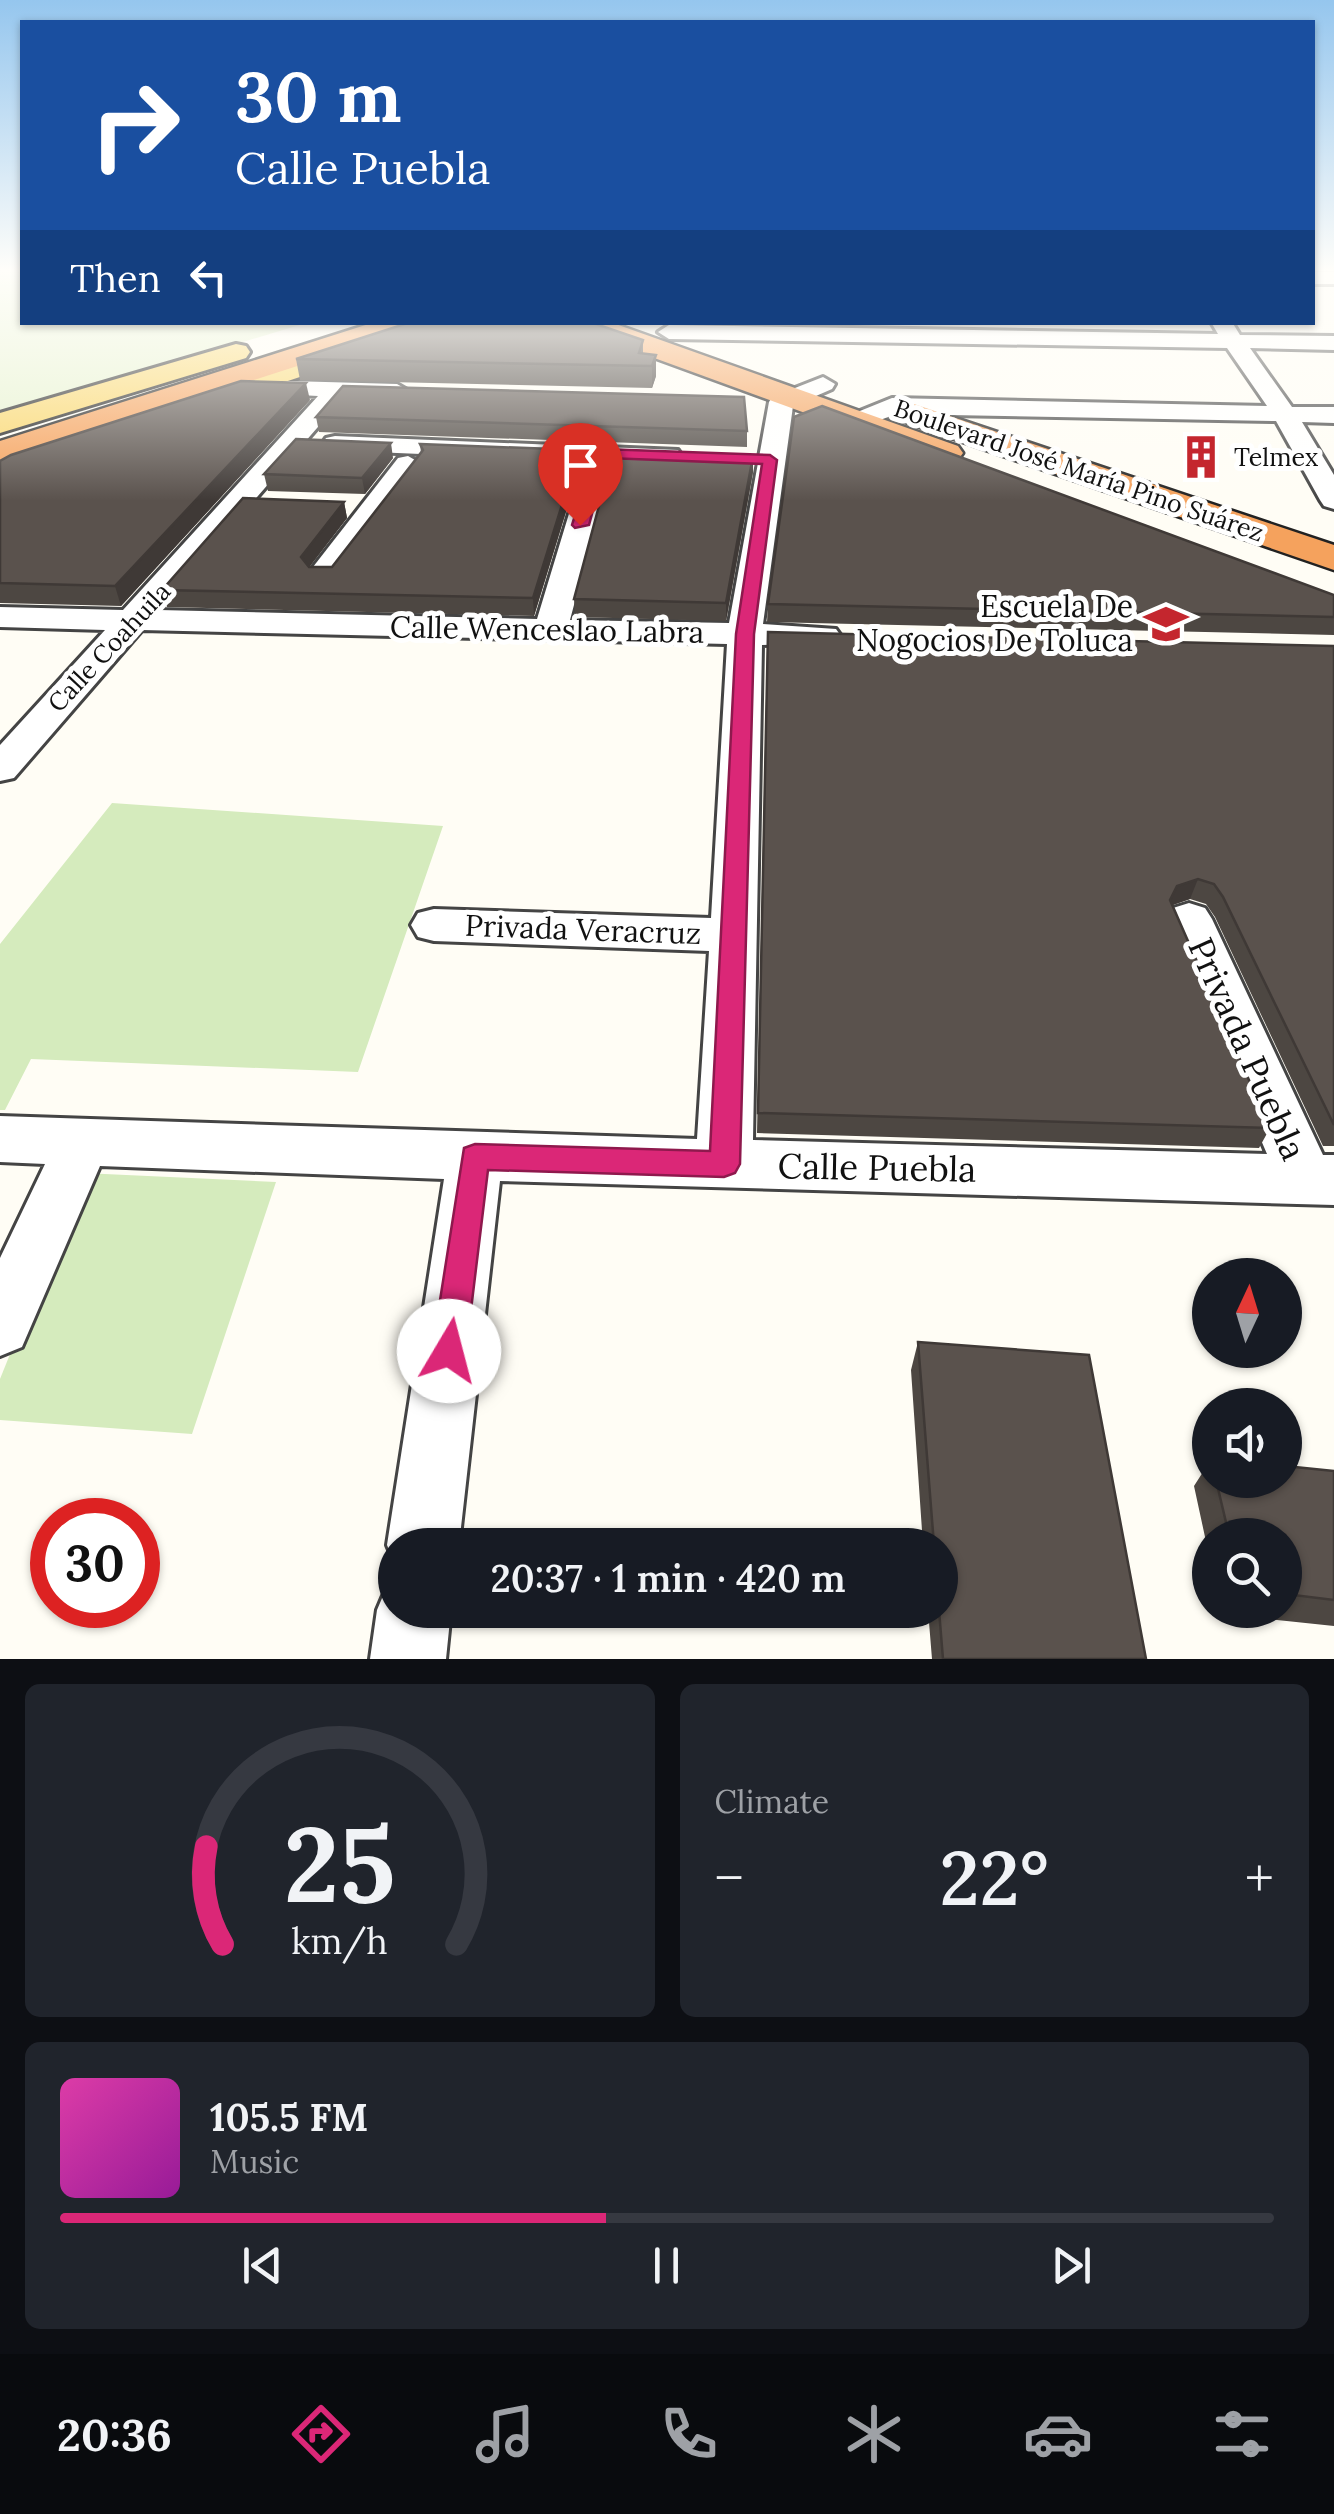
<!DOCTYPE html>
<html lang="en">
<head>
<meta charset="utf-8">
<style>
  body { margin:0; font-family:Lora,serif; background:#20242c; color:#f1f3f6; height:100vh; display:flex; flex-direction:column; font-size:38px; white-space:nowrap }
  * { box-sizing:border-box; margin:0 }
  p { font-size:32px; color:#9ea1a6 }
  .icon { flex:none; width:55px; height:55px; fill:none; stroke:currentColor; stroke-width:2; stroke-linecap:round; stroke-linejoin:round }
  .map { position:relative; height:1659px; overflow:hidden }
  .side { display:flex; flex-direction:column; gap:25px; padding:25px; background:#0d0f14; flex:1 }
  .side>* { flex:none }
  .banner { position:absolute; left:20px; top:20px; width:1295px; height:305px; border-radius:0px; box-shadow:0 2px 8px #0004; background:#1a4fa0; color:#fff; overflow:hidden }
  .needle { width:65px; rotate:4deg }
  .buttons { position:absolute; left:1192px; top:1258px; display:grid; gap:20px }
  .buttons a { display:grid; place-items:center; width:110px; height:110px; border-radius:50%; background:#171b24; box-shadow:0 2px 8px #0004; font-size:50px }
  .speed { position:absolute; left:30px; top:1498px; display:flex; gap:20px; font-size:50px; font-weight:700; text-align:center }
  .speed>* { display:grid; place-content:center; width:130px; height:130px; border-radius:50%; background:#171b24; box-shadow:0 2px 8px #0004; line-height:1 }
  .speed .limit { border:15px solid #d22; background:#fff; color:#111 }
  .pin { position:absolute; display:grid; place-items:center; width:85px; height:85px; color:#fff; margin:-102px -42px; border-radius:50% 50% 50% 0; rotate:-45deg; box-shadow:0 0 10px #0007 }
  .pin .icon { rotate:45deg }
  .me { position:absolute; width:110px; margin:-55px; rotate:8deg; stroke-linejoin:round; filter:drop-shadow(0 0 8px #0008) }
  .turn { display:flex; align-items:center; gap:35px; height:210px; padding:0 50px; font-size:45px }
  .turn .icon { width:130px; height:130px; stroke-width:2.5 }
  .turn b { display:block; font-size:70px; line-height:85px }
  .then { display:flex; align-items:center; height:95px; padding:0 50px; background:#0003; gap:20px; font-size:38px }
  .big { font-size:75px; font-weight:600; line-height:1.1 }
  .side .card { flex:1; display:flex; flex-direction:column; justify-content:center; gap:15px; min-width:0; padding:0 35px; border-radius:15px; background:#20242c }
  .side .dial { align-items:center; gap:0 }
  .dial svg { height:260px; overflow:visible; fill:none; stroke:#363941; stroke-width:7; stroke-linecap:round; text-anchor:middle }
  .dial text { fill:#f1f3f6; stroke:none }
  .song { display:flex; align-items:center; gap:30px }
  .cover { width:120px; height:120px; border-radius:15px; background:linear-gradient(135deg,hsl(320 70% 55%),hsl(300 70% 35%)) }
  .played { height:10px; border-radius:5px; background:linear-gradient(90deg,#db2777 45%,#363941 45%) }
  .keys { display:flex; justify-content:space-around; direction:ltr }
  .heat { display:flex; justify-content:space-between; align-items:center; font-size:55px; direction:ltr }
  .side .tiles { flex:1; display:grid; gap:25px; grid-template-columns:1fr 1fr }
  .card:last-child { grid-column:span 2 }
  .trip { position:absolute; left:378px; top:1528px; width:580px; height:100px; border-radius:50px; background:#171b24; box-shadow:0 2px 8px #0004; font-weight:600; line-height:100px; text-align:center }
  .dock { display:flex; height:160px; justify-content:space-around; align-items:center; background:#090b0e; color:#9ea1a6 }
  .dock .icon { width:70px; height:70px }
  .dock .active { color:#db2777 }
  .dock b { font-size:45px; color:#f1f3f6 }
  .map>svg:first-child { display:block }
  .green { fill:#d5ebbd }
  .pitch { fill:#e6f2cf }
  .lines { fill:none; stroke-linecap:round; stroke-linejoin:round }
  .minor-casing { stroke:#444; stroke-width:6 }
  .major-casing { stroke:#222; stroke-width:6 }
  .highway-casing { stroke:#222; stroke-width:5 }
  .minor { fill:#fff; fill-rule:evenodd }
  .major { fill:#f9d66b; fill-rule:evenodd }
  .highway { fill:#f5a25d; fill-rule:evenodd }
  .wall { fill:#4d4742 }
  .shaded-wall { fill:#3f3936 }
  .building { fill:#5a524d; stroke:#3f3936; stroke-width:2.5 }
  .route { fill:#db2777; stroke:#8e194d; stroke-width:2.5 }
  .labels { text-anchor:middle; stroke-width:10; stroke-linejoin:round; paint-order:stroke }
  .far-poi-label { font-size:25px; fill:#111; stroke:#fff; text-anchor:start }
  .far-street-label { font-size:25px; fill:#111; stroke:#fff }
  .poi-label { font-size:30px; fill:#111; stroke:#fff; text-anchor:end }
  .street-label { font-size:30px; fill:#111; stroke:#fff }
  .near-street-label { font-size:35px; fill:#111; stroke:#fff }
</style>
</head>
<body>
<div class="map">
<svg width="1334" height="1659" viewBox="0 0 1334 1659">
  <rect width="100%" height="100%" fill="#fffdf5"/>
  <g class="green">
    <polygon points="112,803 443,826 358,1072 31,1059 5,1110 0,1110 0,944"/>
    <polygon points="83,1173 276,1182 192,1434 0,1420 0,1379"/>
  </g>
  <polygon class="pitch" points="0,269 22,269 22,322 306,323 0,415"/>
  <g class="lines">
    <g class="minor-casing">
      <g id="minor">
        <rect x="1312" y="272" width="22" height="12"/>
        <polygon points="1211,322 1232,322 1240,335 1334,336 1334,350 1250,348 1292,407 1334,407 1334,423 1302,422 1334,475 1334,509 1324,506 1320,500 1276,421 896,414 859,428 846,420 850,415 892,398 1267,406 1227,348 669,339 658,332 669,325 1218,334"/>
        <polygon points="823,377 835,384 832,389 793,406 763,624 836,629 841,636 836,643 762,645 753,1140 1267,1154 1166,919 1173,908 1189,903 1205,908 1212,919 1323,1155 1334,1155 1334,1205 500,1181 459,1545 395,1545 395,1564 387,1545 444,1179 100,1166 22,1347 0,1356 0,1258 45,1164 0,1162 0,1116 697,1139 709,951 434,941 418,937 411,925 418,913 434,909 711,918 727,644 142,630 14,778 0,781 0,745 105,630 0,627 0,607 123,610 318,396 244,392 241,387 244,382 253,380 397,384 409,391 397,398 344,397 159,610 537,619 585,461 326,450 322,444 326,438 335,436 678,450 682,456 668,464 612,462 570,620 729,623 769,402 772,397"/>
        <polygon points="408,456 422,464 335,581 313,581 308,574 313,567 398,458"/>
        <polygon points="395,1581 395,1610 451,1610 446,1659 370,1659 377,1610 388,1584"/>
      </g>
    </g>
    <g class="major-casing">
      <g id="major">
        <polygon points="409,322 451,322 447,328 198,411 176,411 172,404 176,397"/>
        <polygon points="236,344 246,346 250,352 246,358 0,433 0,413"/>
      </g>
    </g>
    <g class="highway-casing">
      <g id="highway">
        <polygon points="375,322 419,322 415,328 0,462 0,441"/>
        <polygon points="568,322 610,322 958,446 963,453 958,460 946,463 934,460 572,328"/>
        <polygon points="911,403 1334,545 1334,570 899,420 895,413 899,406"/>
      </g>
    </g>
    <use href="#minor" class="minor"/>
    <use href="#major" class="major"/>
    <use href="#highway" class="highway"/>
  </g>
  <g class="wall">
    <polygon points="643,340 643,353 656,355 656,376 652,388 300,380 296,359"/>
    <polygon points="310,400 121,606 0,603 0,461"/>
    <polygon points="316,417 747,431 747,447 319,432"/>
    <polygon points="420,444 579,450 580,466 534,616 167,607 162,590 344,502 347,518 309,567 332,567 421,453"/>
    <polygon points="753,456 753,472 726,621 575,617 574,599"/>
    <polygon points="393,458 365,494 268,491 264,474"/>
    <polygon points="1334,595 1334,635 767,622 768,604"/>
    <polygon points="1334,646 1334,1146 1323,1146 1215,917 1206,904 1190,899 1172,905 1270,1128 1259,1148 757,1133 767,650"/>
    <polygon points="918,1342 1146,1659 932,1659 928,1610 940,1610 940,1545 923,1545 911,1370"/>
    <polygon points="1210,1461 1210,1480 1285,1480 1334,1471 1334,1626 1222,1614 1221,1610 1285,1610 1285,1535 1210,1535 1210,1560 1194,1486"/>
  </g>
  <g class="shaded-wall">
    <polygon points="656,355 656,376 652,388 652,366"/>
    <polygon points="306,383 310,400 121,606 115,586"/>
    <polygon points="391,443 393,458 365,494 362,478"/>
    <polygon points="579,450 580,466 534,616 533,598"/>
    <polygon points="753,456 753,472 726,621 726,603"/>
    <polygon points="344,502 347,518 304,574 301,557"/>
    <polygon points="1198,879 1190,899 1170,906 1170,900 1177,886"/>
  </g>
  <g class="building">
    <polygon points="411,322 590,322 643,340 639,353 656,355 652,366 296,359"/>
    <polygon points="241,381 306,383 115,586 0,583 0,461 11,455"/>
    <polygon points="343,386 744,397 747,431 316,417"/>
    <polygon points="822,406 1334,595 1334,617 768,604 794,417"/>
    <polygon points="296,439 391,443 362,478 264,474"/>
    <polygon points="420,444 579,450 533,598 162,590 243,498 344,502 301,557 309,567 332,567 423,450"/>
    <polygon points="614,450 753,456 726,603 574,599"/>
    <polygon points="768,632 1334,646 1334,1125 1223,897 1214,884 1198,879 1177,886 1170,900 1270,1128 758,1113"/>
    <polygon points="918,1342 1089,1355 1146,1659 943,1659 939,1610 940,1545 934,1545"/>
    <polygon points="1285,1466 1334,1471 1334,1600 1285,1594 1285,1535 1229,1535 1216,1480 1285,1480"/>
  </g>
  <linearGradient id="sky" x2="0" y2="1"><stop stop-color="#95c6ee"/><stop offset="0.54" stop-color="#fffefa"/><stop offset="1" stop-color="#fffefa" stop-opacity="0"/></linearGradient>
  <rect width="1334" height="501" fill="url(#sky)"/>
  <polygon class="route" points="601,449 770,455 777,460 754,634 740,1164 735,1173 724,1177 488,1170 466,1351 461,1363 449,1368 437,1363 432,1351 464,1148 475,1144 710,1151 736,634 762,464 607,458 589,525 575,528 572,525 594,454"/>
  <defs>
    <g id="building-bare" transform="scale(3.45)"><path d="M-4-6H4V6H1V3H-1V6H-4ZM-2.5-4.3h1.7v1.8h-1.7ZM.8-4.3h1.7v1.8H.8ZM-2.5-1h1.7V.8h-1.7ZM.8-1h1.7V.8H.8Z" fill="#c4262e" stroke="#fff" stroke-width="2.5" paint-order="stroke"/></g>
    <g id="university-bare" transform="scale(3.45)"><path d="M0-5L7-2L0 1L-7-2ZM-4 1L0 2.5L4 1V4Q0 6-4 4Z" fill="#c4262e" stroke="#fff" stroke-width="2.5" paint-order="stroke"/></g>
  </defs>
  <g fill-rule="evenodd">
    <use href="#building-bare" x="1201" y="457"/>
    <use href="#university-bare" x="1166" y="624"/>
  </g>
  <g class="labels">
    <g class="far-poi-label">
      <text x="1234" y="466">Telmex</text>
    </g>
    <g class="far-street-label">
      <text transform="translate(1079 470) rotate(19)" y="9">Boulevard José María Pino Suárez</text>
      <text transform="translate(109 647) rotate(-47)" y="9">Calle Coahuila</text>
    </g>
    <g class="poi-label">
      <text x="1133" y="617">Escuela De<tspan x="1133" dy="34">Nogocios De Toluca</tspan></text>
    </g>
    <g class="street-label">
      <text transform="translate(547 630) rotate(1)" y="10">Calle Wenceslao Labra</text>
      <text transform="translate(583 930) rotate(2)" y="10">Privada Veracruz</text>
    </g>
    <g class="near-street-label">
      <text transform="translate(1247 1049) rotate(66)" y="12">Privada Puebla</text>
      <text transform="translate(877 1168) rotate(1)" y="12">Calle Puebla</text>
    </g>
  </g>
</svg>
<div class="buttons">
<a><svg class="needle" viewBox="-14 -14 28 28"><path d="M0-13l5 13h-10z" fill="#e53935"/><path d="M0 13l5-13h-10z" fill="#9ea1a6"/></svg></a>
<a><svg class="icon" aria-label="sound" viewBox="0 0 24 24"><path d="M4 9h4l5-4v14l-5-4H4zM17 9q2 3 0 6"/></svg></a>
<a><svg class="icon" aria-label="search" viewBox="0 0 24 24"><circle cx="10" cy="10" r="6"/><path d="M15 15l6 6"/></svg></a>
</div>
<div class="speed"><div class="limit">30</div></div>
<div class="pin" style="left:580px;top:525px;background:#d93025"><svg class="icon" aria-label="arrive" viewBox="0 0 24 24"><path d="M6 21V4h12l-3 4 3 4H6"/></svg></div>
<svg class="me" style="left:449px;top:1351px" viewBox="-20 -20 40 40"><circle r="19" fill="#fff"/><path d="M0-13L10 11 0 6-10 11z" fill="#db2777"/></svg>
<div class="trip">20:37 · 1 min · 420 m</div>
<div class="banner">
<div class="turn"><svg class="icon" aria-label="right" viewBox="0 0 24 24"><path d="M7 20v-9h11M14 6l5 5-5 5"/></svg><div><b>30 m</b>Calle Puebla</div></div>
<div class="then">Then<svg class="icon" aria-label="left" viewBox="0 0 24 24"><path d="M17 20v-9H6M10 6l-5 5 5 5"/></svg></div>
</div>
</div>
<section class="side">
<div class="tiles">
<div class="card dial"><svg viewBox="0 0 100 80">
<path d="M14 69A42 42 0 1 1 86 69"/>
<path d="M14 69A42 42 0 0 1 9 39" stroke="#db2777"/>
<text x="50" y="56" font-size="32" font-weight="700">25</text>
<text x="50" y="72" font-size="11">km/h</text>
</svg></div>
<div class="card"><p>Climate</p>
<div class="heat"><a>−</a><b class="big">22°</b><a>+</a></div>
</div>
<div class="card">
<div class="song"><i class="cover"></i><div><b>105.5 FM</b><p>Music</p></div></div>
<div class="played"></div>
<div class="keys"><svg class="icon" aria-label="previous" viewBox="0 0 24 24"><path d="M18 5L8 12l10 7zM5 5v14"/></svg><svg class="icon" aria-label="pause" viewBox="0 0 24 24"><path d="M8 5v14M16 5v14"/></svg><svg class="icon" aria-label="next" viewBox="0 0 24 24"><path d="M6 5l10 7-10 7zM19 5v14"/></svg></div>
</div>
</div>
</section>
<nav class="dock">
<b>20:36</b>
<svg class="icon active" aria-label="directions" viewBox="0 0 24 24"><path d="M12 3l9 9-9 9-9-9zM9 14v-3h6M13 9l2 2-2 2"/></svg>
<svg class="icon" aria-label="music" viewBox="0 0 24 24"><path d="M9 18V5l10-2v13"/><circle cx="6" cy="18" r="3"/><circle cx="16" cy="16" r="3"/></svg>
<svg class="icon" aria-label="phone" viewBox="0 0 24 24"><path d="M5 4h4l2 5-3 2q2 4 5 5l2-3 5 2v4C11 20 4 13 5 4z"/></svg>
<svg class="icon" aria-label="climate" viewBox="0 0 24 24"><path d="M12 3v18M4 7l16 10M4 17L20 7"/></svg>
<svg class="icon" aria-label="car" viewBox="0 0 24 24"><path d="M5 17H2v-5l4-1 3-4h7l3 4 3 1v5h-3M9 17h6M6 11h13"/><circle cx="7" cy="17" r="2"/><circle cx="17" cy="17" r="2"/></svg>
<svg class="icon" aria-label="filters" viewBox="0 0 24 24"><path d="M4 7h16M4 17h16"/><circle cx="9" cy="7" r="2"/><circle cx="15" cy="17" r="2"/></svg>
</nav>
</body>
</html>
